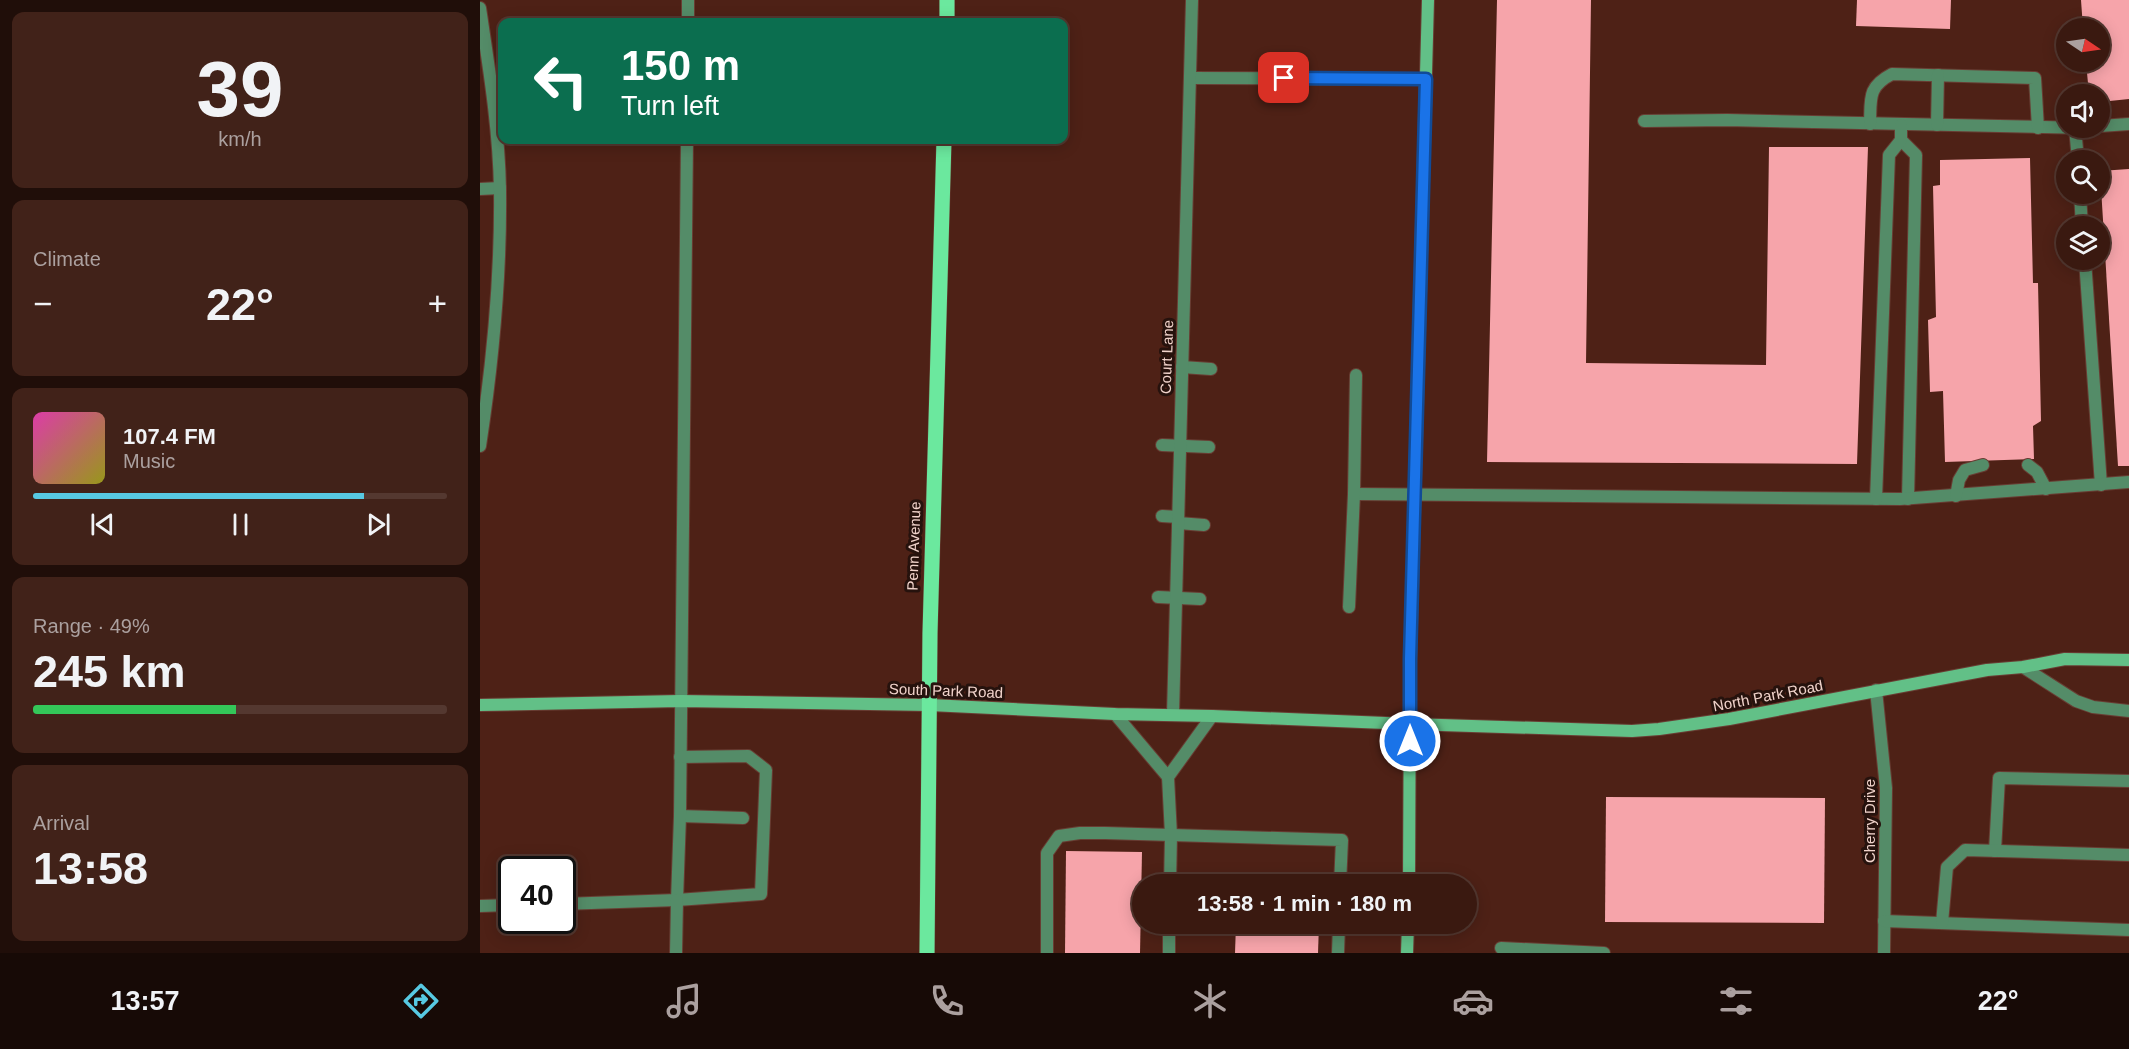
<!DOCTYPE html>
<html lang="en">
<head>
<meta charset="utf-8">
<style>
  body { margin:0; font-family:Arial,sans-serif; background:#412219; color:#f1f3f6; height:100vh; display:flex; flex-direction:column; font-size:22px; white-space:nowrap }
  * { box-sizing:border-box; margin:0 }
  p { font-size:20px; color:#aba09f }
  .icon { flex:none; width:33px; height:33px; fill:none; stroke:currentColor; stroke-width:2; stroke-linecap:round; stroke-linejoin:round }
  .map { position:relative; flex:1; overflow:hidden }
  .side { display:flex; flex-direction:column; gap:12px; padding:12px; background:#200e09; width:480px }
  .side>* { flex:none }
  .hud { position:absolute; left:18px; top:18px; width:570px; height:126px; border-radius:12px; box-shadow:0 3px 15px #0003,0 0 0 2px #543830; background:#0b6e4f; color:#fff; overflow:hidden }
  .needle { width:39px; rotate:103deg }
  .fabs { position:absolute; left:1576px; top:18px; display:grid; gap:12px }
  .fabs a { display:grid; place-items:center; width:54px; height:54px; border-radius:50%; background:#3a1910; box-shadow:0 3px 15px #0003,0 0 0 2px #543830; font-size:30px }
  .speed { position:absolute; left:18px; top:856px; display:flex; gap:12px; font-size:30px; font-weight:700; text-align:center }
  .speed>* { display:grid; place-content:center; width:78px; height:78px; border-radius:50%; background:#3a1910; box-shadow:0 3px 15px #0003,0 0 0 2px #543830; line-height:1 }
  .speed .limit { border:3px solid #111; border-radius:9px; background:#fff; color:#111 }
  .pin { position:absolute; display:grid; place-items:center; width:51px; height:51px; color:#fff; margin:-26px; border-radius:12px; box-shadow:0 3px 9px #0006 }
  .me { position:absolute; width:66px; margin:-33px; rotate:0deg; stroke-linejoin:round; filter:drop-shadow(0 0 4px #0008) }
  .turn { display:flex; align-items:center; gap:21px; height:126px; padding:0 24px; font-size:27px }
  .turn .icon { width:78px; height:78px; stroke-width:2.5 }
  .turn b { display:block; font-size:42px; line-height:51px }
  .big { font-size:45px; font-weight:600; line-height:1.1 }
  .side .widget { flex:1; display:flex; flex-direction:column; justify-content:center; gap:9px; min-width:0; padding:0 21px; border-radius:12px; background:#412219 }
  .side .dial { align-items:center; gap:0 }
  .dial b { font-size:78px; line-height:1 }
  .song { display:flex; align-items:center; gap:18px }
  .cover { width:72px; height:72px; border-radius:9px; background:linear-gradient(135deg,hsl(320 70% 55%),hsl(60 70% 35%)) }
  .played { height:6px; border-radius:3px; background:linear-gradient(90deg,#57c9e2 80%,#543830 80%) }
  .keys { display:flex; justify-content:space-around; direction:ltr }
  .heat { display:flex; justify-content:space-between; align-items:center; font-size:33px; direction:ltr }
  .charge { height:9px; border-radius:4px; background:linear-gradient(90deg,#34c759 49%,#543830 0) }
  .trip { position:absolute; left:652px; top:874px; width:345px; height:60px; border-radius:30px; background:#3a1910; box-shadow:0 3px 15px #0003,0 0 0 2px #543830; font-weight:600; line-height:60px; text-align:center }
  .dock { display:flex; height:96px; justify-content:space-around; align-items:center; background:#170a06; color:#aba09f }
  .dock .icon { width:42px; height:42px }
  .dock .selected { color:#57c9e2 }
  .dock b { font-size:27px; color:#f1f3f6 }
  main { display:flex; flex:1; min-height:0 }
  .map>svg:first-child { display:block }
  .building { fill:#f6a4aa }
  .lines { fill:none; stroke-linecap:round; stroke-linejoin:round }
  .lane-casing { stroke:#683d33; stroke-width:14 }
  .street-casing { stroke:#683d33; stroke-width:14 }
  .secondary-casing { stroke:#683d33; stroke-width:14 }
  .primary-casing { stroke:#683d33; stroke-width:16 }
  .lane { stroke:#548c68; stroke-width:12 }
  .street { stroke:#548c68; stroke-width:12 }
  .secondary { stroke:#62c087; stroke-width:12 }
  .primary { stroke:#6be89e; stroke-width:15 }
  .route-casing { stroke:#114b97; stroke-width:15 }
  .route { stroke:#1a73e8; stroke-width:10 }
  .labels { text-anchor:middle; stroke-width:6; stroke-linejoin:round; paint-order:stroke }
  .street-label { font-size:15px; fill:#f1d3cb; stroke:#26120d }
</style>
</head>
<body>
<main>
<section class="side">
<div class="widget dial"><b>39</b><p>km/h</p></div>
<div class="widget"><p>Climate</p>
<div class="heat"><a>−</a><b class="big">22°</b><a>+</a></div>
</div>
<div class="widget">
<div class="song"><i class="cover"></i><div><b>107.4 FM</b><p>Music</p></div></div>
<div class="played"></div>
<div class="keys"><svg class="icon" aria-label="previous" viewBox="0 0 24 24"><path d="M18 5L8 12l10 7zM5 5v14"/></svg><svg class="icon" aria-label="pause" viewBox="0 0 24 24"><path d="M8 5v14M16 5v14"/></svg><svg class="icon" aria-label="next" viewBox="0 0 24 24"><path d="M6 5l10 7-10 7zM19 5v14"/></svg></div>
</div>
<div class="widget"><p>Range · 49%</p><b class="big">245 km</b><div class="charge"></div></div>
<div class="widget"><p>Arrival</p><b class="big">13:58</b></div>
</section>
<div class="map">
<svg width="1649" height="953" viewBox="0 0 1649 953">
  <rect width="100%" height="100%" fill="#4e2116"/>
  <g class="building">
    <polygon points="1017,0 1111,0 1106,363 1286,365 1289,147 1388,147 1377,464 1007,462"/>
    <polygon points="1377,0 1471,0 1470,29 1376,26"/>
    <polygon points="1601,0 1649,0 1649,99 1620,102 1620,94 1609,94 1606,62 1620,62 1620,28 1603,28"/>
    <polygon points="1550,158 1553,283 1558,283 1561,421 1553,426 1554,459 1465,462 1463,391 1450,392 1448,320 1456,317 1453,186 1460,185 1460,160"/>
    <polygon points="1649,169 1649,466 1638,466 1620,171"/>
    <polygon points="1126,797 1345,798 1344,923 1125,922"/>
    <polygon points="586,851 662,852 660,953 585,953"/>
    <polygon points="756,924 839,924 838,953 755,953"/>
  </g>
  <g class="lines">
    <g class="lane-casing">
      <g id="lane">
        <polyline points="208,22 208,0"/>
        <polyline points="710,78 946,79"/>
        <polyline points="1164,121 1247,120 1605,128"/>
        <path d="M1390 124C1391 99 1387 87 1412 74L1555 78 1558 128"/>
        <polyline points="1457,125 1458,75"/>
        <polyline points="1620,126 1649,124"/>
        <polyline points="1595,128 1598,160"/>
        <polyline points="1421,140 1436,155 1428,499"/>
        <polyline points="0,189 20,188"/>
        <polyline points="1600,194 1602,226"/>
        <polyline points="1605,260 1621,485"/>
        <polyline points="702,367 731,369"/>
        <polyline points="682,445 729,447"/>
        <polyline points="1548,465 1557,472 1566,489"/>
        <polyline points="874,494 1420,499 1649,482"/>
        <polyline points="1476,496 1479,480 1485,470 1503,465"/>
        <polyline points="1396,499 1409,155 1421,140 1421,125"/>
        <polyline points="682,516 698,517"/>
        <polyline points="698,523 724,525"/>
        <polyline points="678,597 720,599"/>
        <polyline points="869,607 874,494 876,375"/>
        <polyline points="1543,667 1596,701 1613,707 1649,711"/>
        <polyline points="1396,690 1406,788 1404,953"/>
        <polyline points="635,714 688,777"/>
        <polyline points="200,816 263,818"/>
        <polyline points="1515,851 1519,778 1649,781"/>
        <polyline points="690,885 691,835 688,777 732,716"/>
        <polyline points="197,900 200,816 207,140"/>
        <polyline points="82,904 197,900 281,894 286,770 268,756 200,757"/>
        <polyline points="0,906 32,905"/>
        <polyline points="1404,921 1649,930"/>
        <polyline points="1462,923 1467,867 1485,850 1649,855"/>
        <polyline points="1021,948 1124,953"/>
        <polyline points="567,953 567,853 579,836 600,833 625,833 862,840 860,885"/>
        <polyline points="689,953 689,924"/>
        <polyline points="858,953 859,924"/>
      </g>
    </g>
    <g class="street-casing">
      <g id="street">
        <path d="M0 8C9 68 19 129 20 190 21 276 13 361 0 446"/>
        <polyline points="693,714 712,0"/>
        <polyline points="196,953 197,900"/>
      </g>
    </g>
    <g class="secondary-casing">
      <g id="secondary">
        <polyline points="0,705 200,701 450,705 635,714 732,716 930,724 1152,731 1179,729 1249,719 1507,670 1543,667 1585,659 1649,660"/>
        <polyline points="929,885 930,666 948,0"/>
        <polyline points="927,953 928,924"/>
      </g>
    </g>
    <g class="primary-casing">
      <g id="primary">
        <polyline points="467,22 467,0"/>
        <polyline points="447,953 450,633 464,140"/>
      </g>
    </g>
    <use href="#lane" class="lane"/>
    <use href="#street" class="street"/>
    <use href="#secondary" class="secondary"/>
    <use href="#primary" class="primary"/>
  </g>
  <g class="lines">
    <g class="route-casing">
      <polyline id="route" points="804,78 946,79 930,659 930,741"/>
    </g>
    <use href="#route" class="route"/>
  </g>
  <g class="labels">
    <g class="street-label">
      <text transform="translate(687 357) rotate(-88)" y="5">Court Lane</text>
      <text transform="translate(434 546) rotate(-88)" y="5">Penn Avenue</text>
      <text transform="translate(466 691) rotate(2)" y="5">South Park Road</text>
      <text transform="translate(1288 696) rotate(-11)" y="5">North Park Road</text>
      <text transform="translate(1390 821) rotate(-90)" y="5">Cherry Drive</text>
    </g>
  </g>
</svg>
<div class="fabs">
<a><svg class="needle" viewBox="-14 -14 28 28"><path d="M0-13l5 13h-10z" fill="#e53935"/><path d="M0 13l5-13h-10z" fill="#aba09f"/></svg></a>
<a><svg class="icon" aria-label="sound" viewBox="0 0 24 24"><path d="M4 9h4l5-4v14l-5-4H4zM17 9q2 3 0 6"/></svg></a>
<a><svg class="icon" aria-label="search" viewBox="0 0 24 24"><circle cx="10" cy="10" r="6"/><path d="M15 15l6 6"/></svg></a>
<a><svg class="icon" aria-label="layers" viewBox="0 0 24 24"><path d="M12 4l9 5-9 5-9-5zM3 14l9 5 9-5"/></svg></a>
</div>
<div class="speed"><div class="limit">40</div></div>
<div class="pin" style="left:804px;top:78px;background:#d93025"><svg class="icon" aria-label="arrive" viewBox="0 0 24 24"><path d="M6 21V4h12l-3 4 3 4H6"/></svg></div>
<svg class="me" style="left:930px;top:741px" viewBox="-20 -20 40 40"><circle r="17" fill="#1a73e8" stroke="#fff" stroke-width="3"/><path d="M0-11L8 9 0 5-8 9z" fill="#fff"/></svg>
<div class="trip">13:58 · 1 min · 180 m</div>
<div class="hud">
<div class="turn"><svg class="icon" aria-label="left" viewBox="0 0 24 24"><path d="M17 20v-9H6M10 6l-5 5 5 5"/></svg><div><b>150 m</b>Turn left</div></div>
</div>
</div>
</main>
<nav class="dock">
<b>13:57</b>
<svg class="icon selected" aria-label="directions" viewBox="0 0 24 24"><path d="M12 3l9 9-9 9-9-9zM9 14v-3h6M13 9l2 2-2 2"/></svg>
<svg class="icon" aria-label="music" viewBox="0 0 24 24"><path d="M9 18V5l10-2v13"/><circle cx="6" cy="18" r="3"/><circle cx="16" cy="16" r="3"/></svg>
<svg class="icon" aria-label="phone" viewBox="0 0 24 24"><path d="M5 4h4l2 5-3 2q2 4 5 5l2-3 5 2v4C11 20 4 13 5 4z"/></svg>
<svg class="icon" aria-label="climate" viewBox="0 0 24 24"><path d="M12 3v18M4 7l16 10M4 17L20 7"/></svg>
<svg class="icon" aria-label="car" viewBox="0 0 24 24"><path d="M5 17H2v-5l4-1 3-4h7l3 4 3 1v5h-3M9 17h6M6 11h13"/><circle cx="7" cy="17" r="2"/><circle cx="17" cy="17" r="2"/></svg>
<svg class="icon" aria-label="filters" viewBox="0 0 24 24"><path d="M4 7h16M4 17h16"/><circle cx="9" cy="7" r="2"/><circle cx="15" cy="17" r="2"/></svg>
<b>22°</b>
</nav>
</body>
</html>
